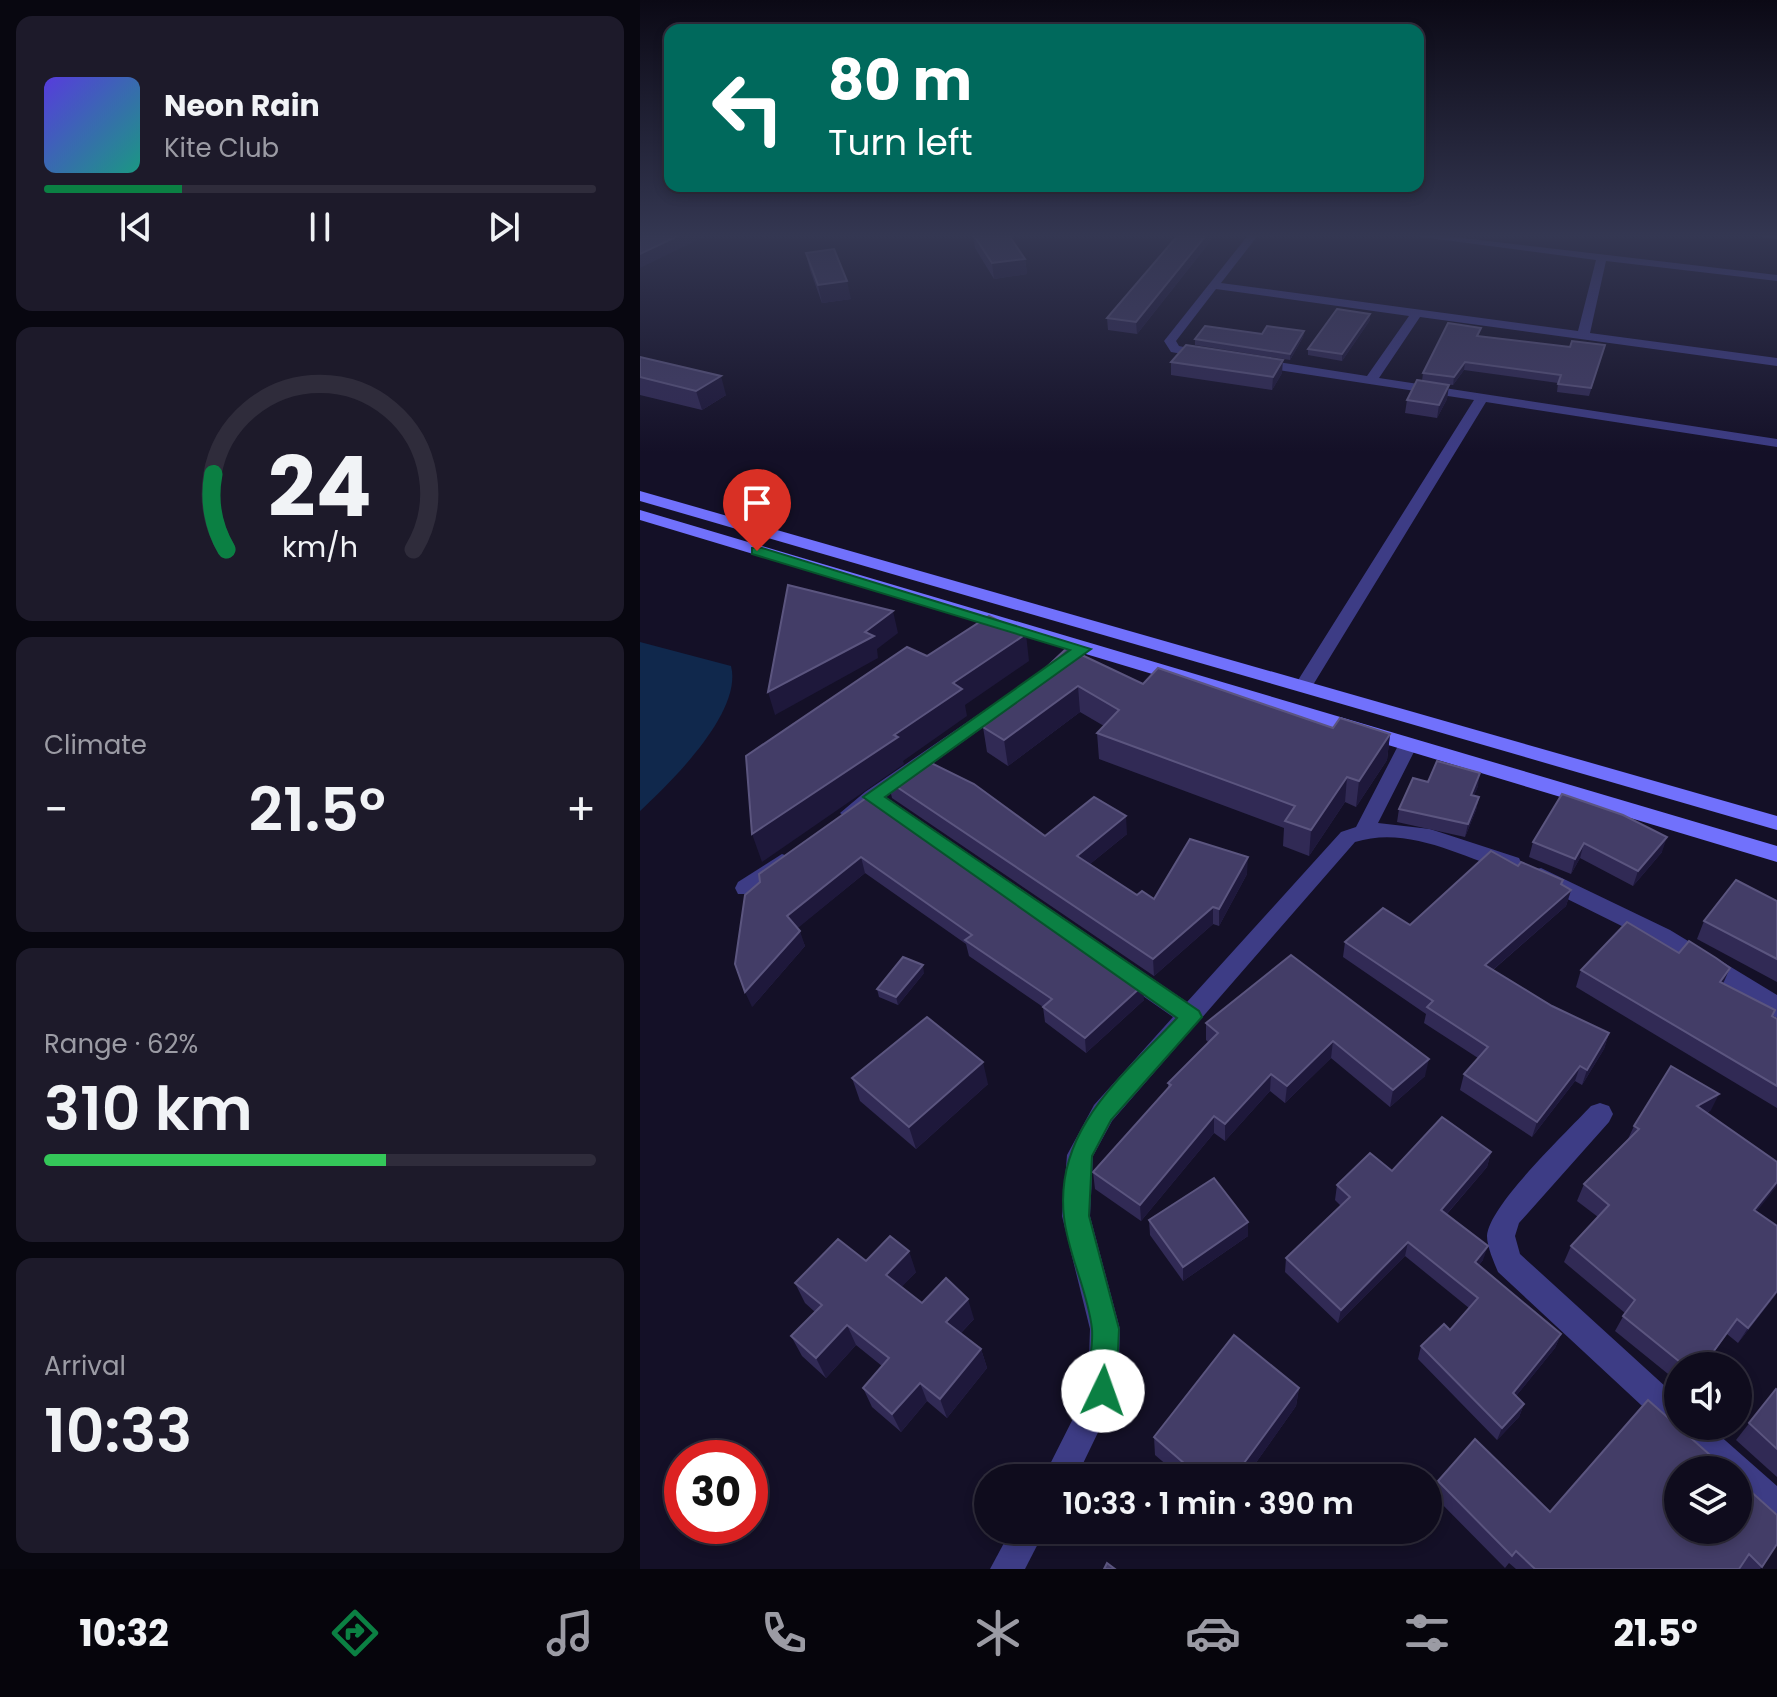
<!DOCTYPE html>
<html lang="en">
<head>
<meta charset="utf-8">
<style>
  body { margin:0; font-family:Poppins,sans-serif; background:#1d1a2a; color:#f1f3f6; height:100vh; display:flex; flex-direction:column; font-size:30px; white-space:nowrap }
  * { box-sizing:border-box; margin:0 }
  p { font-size:26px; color:#9b9ba4 }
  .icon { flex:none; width:44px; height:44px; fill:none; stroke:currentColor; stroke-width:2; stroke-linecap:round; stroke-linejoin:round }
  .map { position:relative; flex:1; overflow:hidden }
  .side { display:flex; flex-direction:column; gap:16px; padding:16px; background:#080710; width:640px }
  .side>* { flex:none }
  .guide { position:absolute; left:24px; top:24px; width:760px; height:168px; border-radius:16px; box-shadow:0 4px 12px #0003,0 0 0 2px #2f2c3b; background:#00695c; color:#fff; overflow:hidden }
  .fabs { position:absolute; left:1024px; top:1352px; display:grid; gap:16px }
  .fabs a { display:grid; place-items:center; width:88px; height:88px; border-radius:50%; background:#0f0c1d; box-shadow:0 4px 12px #0003,0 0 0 2px #2f2c3b; font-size:40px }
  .speed { position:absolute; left:24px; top:1440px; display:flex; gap:16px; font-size:40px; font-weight:700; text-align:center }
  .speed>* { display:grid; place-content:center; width:104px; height:104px; border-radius:50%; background:#0f0c1d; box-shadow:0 4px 12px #0003,0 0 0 2px #2f2c3b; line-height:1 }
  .speed .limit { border:12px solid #d22; background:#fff; color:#111 }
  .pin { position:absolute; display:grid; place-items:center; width:68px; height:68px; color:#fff; margin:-82px -34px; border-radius:50% 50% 50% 0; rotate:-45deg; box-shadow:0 0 8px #0007 }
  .pin .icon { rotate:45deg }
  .me { position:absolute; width:88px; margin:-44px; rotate:3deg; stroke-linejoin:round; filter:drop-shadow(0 0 6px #0008) }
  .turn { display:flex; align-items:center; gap:28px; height:168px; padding:0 32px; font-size:36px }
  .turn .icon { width:104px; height:104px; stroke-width:2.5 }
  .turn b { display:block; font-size:56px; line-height:68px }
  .big { font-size:60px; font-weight:600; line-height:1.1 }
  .side .card { flex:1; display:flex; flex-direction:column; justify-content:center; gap:12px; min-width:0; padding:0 28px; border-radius:16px; background:#1d1a2a }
  .side .dial { align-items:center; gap:0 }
  .dial svg { height:208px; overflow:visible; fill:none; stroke:#2f2c3b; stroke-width:7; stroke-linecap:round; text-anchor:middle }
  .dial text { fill:#f1f3f6; stroke:none }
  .song { display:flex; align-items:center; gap:24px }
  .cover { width:96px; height:96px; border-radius:12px; background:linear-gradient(135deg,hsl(250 70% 55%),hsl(170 70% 35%)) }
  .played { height:8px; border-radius:4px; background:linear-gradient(90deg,#0b8043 25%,#2f2c3b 25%) }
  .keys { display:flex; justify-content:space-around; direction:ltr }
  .heat { display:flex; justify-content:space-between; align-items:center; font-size:44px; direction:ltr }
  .charge { height:12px; border-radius:6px; background:linear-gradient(90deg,#34c759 62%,#2f2c3b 0) }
  .trip { position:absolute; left:334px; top:1464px; width:468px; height:80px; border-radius:40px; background:#0f0c1d; box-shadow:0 4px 12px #0003,0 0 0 2px #2f2c3b; font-weight:600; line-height:80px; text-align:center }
  .menu { display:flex; height:128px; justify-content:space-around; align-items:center; background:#06050c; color:#9b9ba4 }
  .menu .icon { width:56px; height:56px }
  .menu .selected { color:#0b8043 }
  .menu b { font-size:36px; color:#f1f3f6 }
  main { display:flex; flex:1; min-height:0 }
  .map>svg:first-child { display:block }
  .water { fill:#10284c }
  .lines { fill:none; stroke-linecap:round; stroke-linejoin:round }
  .minor { fill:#3d3c85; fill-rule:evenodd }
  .secondary { fill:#7171fc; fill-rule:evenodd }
  .wall { fill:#312a55 }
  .shaded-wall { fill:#1e183b }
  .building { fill:#433d67; stroke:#5b557f; stroke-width:2 }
  .route { fill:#0b8043; stroke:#07532c; stroke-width:2 }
</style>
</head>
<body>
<main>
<section class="side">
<div class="card">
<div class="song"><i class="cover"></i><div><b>Neon Rain</b><p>Kite Club</p></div></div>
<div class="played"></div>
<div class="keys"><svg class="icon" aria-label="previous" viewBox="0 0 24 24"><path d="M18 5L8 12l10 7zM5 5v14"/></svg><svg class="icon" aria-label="pause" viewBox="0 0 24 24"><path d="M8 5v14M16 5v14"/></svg><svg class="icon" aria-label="next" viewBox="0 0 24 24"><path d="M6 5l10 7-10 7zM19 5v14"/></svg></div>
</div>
<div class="card dial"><svg viewBox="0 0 100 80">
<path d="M14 69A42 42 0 1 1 86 69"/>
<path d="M14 69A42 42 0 0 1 9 40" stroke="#0b8043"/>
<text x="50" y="56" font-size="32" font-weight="700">24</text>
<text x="50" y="72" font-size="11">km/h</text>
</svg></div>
<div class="card"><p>Climate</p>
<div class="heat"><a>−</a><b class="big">21.5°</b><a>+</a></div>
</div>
<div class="card"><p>Range · 62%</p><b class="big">310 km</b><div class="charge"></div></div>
<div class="card"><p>Arrival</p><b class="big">10:33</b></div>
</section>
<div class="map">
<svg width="1137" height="1569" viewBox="0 0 1137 1569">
  <rect width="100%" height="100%" fill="#141027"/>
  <path class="water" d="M0 642 91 666C103 712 31 782 0 811Z"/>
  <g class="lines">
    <g class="minor">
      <polygon points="609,234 619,234 581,283 938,331 956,260 759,234 789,234 1137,275 1137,281 966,261 950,333 1137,358 1137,366 780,317 739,378 1137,439 1137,447 846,402 673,685 670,689 658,689 655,685 834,400 618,367 612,363 618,359 727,376 769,316 576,289 536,341 539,346 571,353 571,359 531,352 524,341"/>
      <polygon points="1116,234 1137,234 1137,239 1117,236"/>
      <path d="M399 673 408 679 405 683 246 797 547 1002 701 832 716 827 761 740H775L778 744 738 823 790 829 879 858 882 864 879 870 871 872C822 857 768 825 715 842L472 1121 453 1156 450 1216 480 1329 478 1391 436 1478H403L448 1389 450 1329 422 1216 427 1155 454 1105 533 1017 232 807 210 820 200 813 225 792Z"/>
      <polygon points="142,854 150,857 153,862 150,867 114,894 98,894 95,888 98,882"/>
      <polygon points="901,868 1030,930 1137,995 1137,1018 1014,942 893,882 890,876 893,870"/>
      <path d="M960 1103 969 1106 973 1114 969 1122 879 1223 875 1236 880 1254 1038 1398V1426H1069L1137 1486V1524L1126 1519 1098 1495V1470H1071L858 1272C854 1262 847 1247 847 1236 849 1205 928 1131 951 1106Z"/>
      <polygon points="371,1530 405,1530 385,1569 350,1569"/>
    </g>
    <g class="secondary">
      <polygon points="0,491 1137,816 1137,830 0,501"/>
      <polygon points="0,510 1137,846 1137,862 0,520"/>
    </g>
  </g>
  <g class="wall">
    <polygon points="333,234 385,259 387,274 354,279 335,248"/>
    <polygon points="539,234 576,234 497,334 468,330 467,318"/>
    <polygon points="166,253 211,299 182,303 170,270"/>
    <polygon points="730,314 730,320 702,361 668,355 668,349"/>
    <polygon points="664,331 663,337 650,360 555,345 555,339"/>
    <polygon points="840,336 930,347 965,345 949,396 917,392 918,383 824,370 813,385 782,381 783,373"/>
    <polygon points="0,357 86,395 62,410 0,395"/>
    <polygon points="531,362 642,373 632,390 531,375"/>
    <polygon points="809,385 807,399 797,418 765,413 767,400"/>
    <polygon points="427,648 503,684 693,728 750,734 747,760 716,807 705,802 669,856 643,846 644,828 459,759 457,733 464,726 440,712 368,766 347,752 343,727"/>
    <polygon points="248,781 405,836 487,834 450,864 497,895 514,899 607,874 579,926 573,924 514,976 252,798"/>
    <polygon points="788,782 838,786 834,795 839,797 836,810 825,837 757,822 759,809"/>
    <polygon points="922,794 1022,852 993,886 940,858 931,874 889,857 893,842"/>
    <polygon points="229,796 504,1000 446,1053 405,1022 403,1007 329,956 326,944 225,873 157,928 165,946 112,1007"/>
    <polygon points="878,866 922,885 931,890 926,906 853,970 912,1006 969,1033 964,1049 942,1085 935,1081 892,1137 820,1090 824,1074 838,1058 784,1023 786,1014 703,957 705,942 770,925"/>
    <polygon points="1137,901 1137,982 1057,939 1064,921"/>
    <polygon points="651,955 785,1076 750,1107 691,1058 645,1103 630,1091 585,1141 574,1133 501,1221 455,1189 453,1172 528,1088 528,1083 569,1043 566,1040 566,1023"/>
    <polygon points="941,970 1083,984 1137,1019 1137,1108 936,987"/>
    <polygon points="284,973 258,1005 239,997 237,989"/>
    <polygon points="212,1078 348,1084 276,1149 220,1101"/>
    <polygon points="1071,1110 1067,1113 1116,1211 1137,1226 1137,1293 1098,1343 1087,1334 1064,1366 1038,1366 1038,1382 975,1331 985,1313 924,1262 931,1246 958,1217 937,1201 944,1184 988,1139 994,1126"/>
    <polygon points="851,1152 847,1167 807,1214 843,1260 839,1265 921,1334 915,1348 876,1396 884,1404 879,1417 857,1440 778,1359 781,1346 810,1330 829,1308 765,1256 698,1323 645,1272 646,1258 701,1206 695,1200 697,1185 752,1171"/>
    <polygon points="509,1220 608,1222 608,1236 543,1281 510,1235"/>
    <polygon points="226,1261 276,1272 261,1287 282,1303 334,1319 321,1333 341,1349 347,1368 307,1418 287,1401 261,1432 232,1407 223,1388 242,1366 216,1345 186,1378 162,1356 151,1336 175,1312 165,1303 155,1283"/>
    <polygon points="659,1388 656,1406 605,1478 542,1478 515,1455 514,1437"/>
    <polygon points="1136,1389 1137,1390 1137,1477 1096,1440"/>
    <polygon points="798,1481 910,1512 1098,1530 1122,1567 1120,1569 876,1569 869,1563 865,1568 793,1495"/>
  </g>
  <g class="shaded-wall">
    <polygon points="42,234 70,234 0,268 0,254"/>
    <polygon points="567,234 576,234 497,334 496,322"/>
    <polygon points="385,259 387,274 354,279 352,263"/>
    <polygon points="207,281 211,299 182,303 178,285"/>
    <polygon points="730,314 730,320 702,361 702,354"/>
    <polygon points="664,331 663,337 650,360 650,354"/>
    <polygon points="643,360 642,373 632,390 633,377"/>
    <polygon points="825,362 824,370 813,385 814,377"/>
    <polygon points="81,376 86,395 62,410 56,391"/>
    <polygon points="809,385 807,399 797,418 799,405"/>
    <polygon points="253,611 258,633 237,649 238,658 135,715 128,692 225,632"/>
    <polygon points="386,634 389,661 325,705 327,716 263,761 264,764 122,862 112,834 254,735 313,683"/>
    <polygon points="438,686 440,712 368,766 364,740"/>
    <polygon points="750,734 747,760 716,807 719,781"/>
    <polygon points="840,773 838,786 829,808 831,795"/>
    <polygon points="707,777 705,802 669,856 671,830"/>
    <polygon points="839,797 836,810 825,837 828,824"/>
    <polygon points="486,816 487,834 439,873 437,856"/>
    <polygon points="1027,837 1022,852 993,886 998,871"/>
    <polygon points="944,843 940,858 931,874 935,859"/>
    <polygon points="221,857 225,873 153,932 147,916"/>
    <polygon points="608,857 607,874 579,926 579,909"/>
    <polygon points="931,890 926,906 841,980 845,965"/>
    <polygon points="573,907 573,924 514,976 513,959"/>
    <polygon points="160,931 165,946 112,1007 105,992"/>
    <polygon points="283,965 284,973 258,1005 256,997"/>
    <polygon points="1090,968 1082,986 1080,982"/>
    <polygon points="503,985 504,1000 446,1053 445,1038"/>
    <polygon points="969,1033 964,1049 942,1085 947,1070"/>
    <polygon points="693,1041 691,1058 645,1103 647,1086"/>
    <polygon points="789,1059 785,1076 750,1107 753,1090"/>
    <polygon points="343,1062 348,1084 276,1149 269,1127"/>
    <polygon points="940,1066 935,1081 892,1137 897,1122"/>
    <polygon points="631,1074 630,1091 585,1141 585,1124"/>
    <polygon points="1079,1094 1071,1110 1049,1123 1057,1106"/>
    <polygon points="574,1116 574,1133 501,1221 500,1205"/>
    <polygon points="851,1152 847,1167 798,1224 801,1210"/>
    <polygon points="1137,1182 1137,1186 1105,1226 1114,1210"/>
    <polygon points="608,1222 608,1236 543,1281 543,1267"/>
    <polygon points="768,1242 765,1256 698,1323 701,1310"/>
    <polygon points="848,1246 843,1260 830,1276 835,1262"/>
    <polygon points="269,1251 276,1272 253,1296 246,1275"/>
    <polygon points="1137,1291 1137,1293 1098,1343 1108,1328"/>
    <polygon points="328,1299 334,1319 313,1341 306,1322"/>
    <polygon points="207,1325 216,1345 186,1378 176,1358"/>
    <polygon points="921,1334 915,1348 868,1406 873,1393"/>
    <polygon points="341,1349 347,1368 307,1418 300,1399"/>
    <polygon points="280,1383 287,1401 261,1432 252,1414"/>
    <polygon points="659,1388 656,1406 605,1478 593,1478"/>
    <polygon points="884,1404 879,1417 857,1440 862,1428"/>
  </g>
  <g class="building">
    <polygon points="0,234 42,234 0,254"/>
    <polygon points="333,234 368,234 385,259 352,263"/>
    <polygon points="539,234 567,234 496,322 467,318"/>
    <polygon points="194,249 207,281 178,285 166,253"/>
    <polygon points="697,309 730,314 702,354 668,349"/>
    <polygon points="808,323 841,328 837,336 930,347 932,341 965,345 951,388 918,384 921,375 825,362 814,377 783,373"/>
    <polygon points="565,326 622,334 627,326 664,331 650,354 555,339"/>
    <polygon points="546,345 643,360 633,377 531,362"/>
    <polygon points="0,357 81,376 56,391 0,377"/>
    <polygon points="777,380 809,385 799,405 767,400"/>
    <polygon points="148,585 253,611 225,632 234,636 128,692"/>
    <polygon points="349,616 386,634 313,683 322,689 254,735 258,737 112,834 106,756 267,647 287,656"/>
    <polygon points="427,648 503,684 518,668 693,728 700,718 750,734 719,781 707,777 671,830 645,821 655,806 457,733 479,710 438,686 364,740 343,727"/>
    <polygon points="281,758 334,784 405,836 454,797 486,816 437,856 497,895 502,891 514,899 550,839 608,857 579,909 573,907 513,959 248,781"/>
    <polygon points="797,761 840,773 831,795 839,797 828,824 759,809 773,778 788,782"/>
    <polygon points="922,794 983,815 1027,837 998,871 944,843 935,859 893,842"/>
    <polygon points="229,796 503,985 445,1038 403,1007 412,999 325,940 332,935 221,857 147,916 160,931 105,992 95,964 105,895 120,882 119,874"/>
    <polygon points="851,851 878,866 881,862 923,880 921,884 931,890 845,965 912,1006 969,1033 947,1070 940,1066 897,1122 824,1074 848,1047 787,1007 793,1001 705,942 743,908 770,925"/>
    <polygon points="1096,880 1137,901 1137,959 1064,921"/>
    <polygon points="987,922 1039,953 1049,941 1076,958 1090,968 1080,982 1135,1010 1132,1016 1137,1019 1137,1086 941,970"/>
    <polygon points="651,955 789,1059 753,1090 693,1041 647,1086 631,1074 585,1124 574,1116 500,1205 453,1172 531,1085 528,1083 578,1033 566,1023"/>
    <polygon points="263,957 283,965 256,997 237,989"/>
    <polygon points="287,1017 343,1062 269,1127 212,1078"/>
    <polygon points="1031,1066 1079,1094 1057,1106 1137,1162 1137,1182 1114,1210 1137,1226 1137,1291 1108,1328 1097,1319 1063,1366 1045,1366 983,1316 995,1300 931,1246 969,1205 944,1184 999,1129 994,1126"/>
    <polygon points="802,1117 851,1152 801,1210 848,1246 835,1262 921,1334 873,1393 884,1404 862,1428 781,1346 804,1324 810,1330 838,1298 768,1242 701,1310 646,1258 710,1197 697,1185 730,1153 752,1171"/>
    <polygon points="574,1178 608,1222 543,1267 509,1220"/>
    <polygon points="250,1236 269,1251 246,1275 282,1303 306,1278 328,1299 306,1322 341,1349 300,1399 280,1383 252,1414 223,1388 249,1358 207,1325 176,1358 151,1336 182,1305 155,1283 198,1239 226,1261"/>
    <polygon points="594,1335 659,1388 593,1478 561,1478 514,1437"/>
    <polygon points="1136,1389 1137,1390 1137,1449 1109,1423"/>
    <polygon points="1008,1400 1087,1470 1038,1470 1038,1530 1098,1530 1098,1480 1137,1515 1137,1544 1122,1567 1109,1554 1099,1569 895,1569 876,1551 872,1556 798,1481 835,1439 910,1512"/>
    <polygon points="467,1563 475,1569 464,1569"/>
  </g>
  <linearGradient id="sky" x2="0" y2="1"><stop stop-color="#0b0915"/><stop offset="0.52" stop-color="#343752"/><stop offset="1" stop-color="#343752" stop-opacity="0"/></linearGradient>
  <rect width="1137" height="453" fill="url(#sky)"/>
  <path class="route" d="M112 548H122L451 649 245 797 559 1011 562 1017 471 1120 452 1156 449 1216 479 1329 476 1391 472 1401 463 1405 453 1401C443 1379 454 1353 452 1329 448 1291 428 1255 424 1217 414 1129 483 1076 537 1018L223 797 430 650 112 554Z"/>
</svg>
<div class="fabs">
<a><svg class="icon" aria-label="sound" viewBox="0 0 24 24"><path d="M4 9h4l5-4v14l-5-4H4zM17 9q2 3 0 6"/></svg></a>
<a><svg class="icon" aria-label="layers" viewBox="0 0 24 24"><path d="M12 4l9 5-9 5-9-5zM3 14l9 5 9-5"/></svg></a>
</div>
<div class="speed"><div class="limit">30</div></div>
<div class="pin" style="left:117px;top:551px;background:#d93025"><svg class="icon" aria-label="arrive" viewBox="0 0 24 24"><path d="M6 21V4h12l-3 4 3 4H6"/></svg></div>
<svg class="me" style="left:463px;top:1391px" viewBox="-20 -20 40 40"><circle r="19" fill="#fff"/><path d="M0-13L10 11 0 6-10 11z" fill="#0b8043"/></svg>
<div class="trip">10:33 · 1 min · 390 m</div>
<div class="guide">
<div class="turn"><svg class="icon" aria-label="left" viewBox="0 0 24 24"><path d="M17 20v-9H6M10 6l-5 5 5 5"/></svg><div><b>80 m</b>Turn left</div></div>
</div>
</div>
</main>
<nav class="menu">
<b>10:32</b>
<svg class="icon selected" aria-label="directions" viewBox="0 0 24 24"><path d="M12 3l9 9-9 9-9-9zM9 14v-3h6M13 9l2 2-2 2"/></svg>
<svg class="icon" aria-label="music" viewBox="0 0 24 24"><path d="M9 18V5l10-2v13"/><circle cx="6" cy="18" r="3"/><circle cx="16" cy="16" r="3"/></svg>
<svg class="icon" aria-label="phone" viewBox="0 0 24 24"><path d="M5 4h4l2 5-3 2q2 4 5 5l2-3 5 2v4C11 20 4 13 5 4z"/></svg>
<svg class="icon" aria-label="climate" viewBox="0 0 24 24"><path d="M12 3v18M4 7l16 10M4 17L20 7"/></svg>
<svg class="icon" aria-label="car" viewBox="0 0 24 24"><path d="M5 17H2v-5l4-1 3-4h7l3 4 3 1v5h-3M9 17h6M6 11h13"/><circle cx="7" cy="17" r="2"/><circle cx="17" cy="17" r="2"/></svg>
<svg class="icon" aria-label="filters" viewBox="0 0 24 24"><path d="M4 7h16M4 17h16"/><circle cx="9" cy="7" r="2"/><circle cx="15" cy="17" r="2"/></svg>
<b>21.5°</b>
</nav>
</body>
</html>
